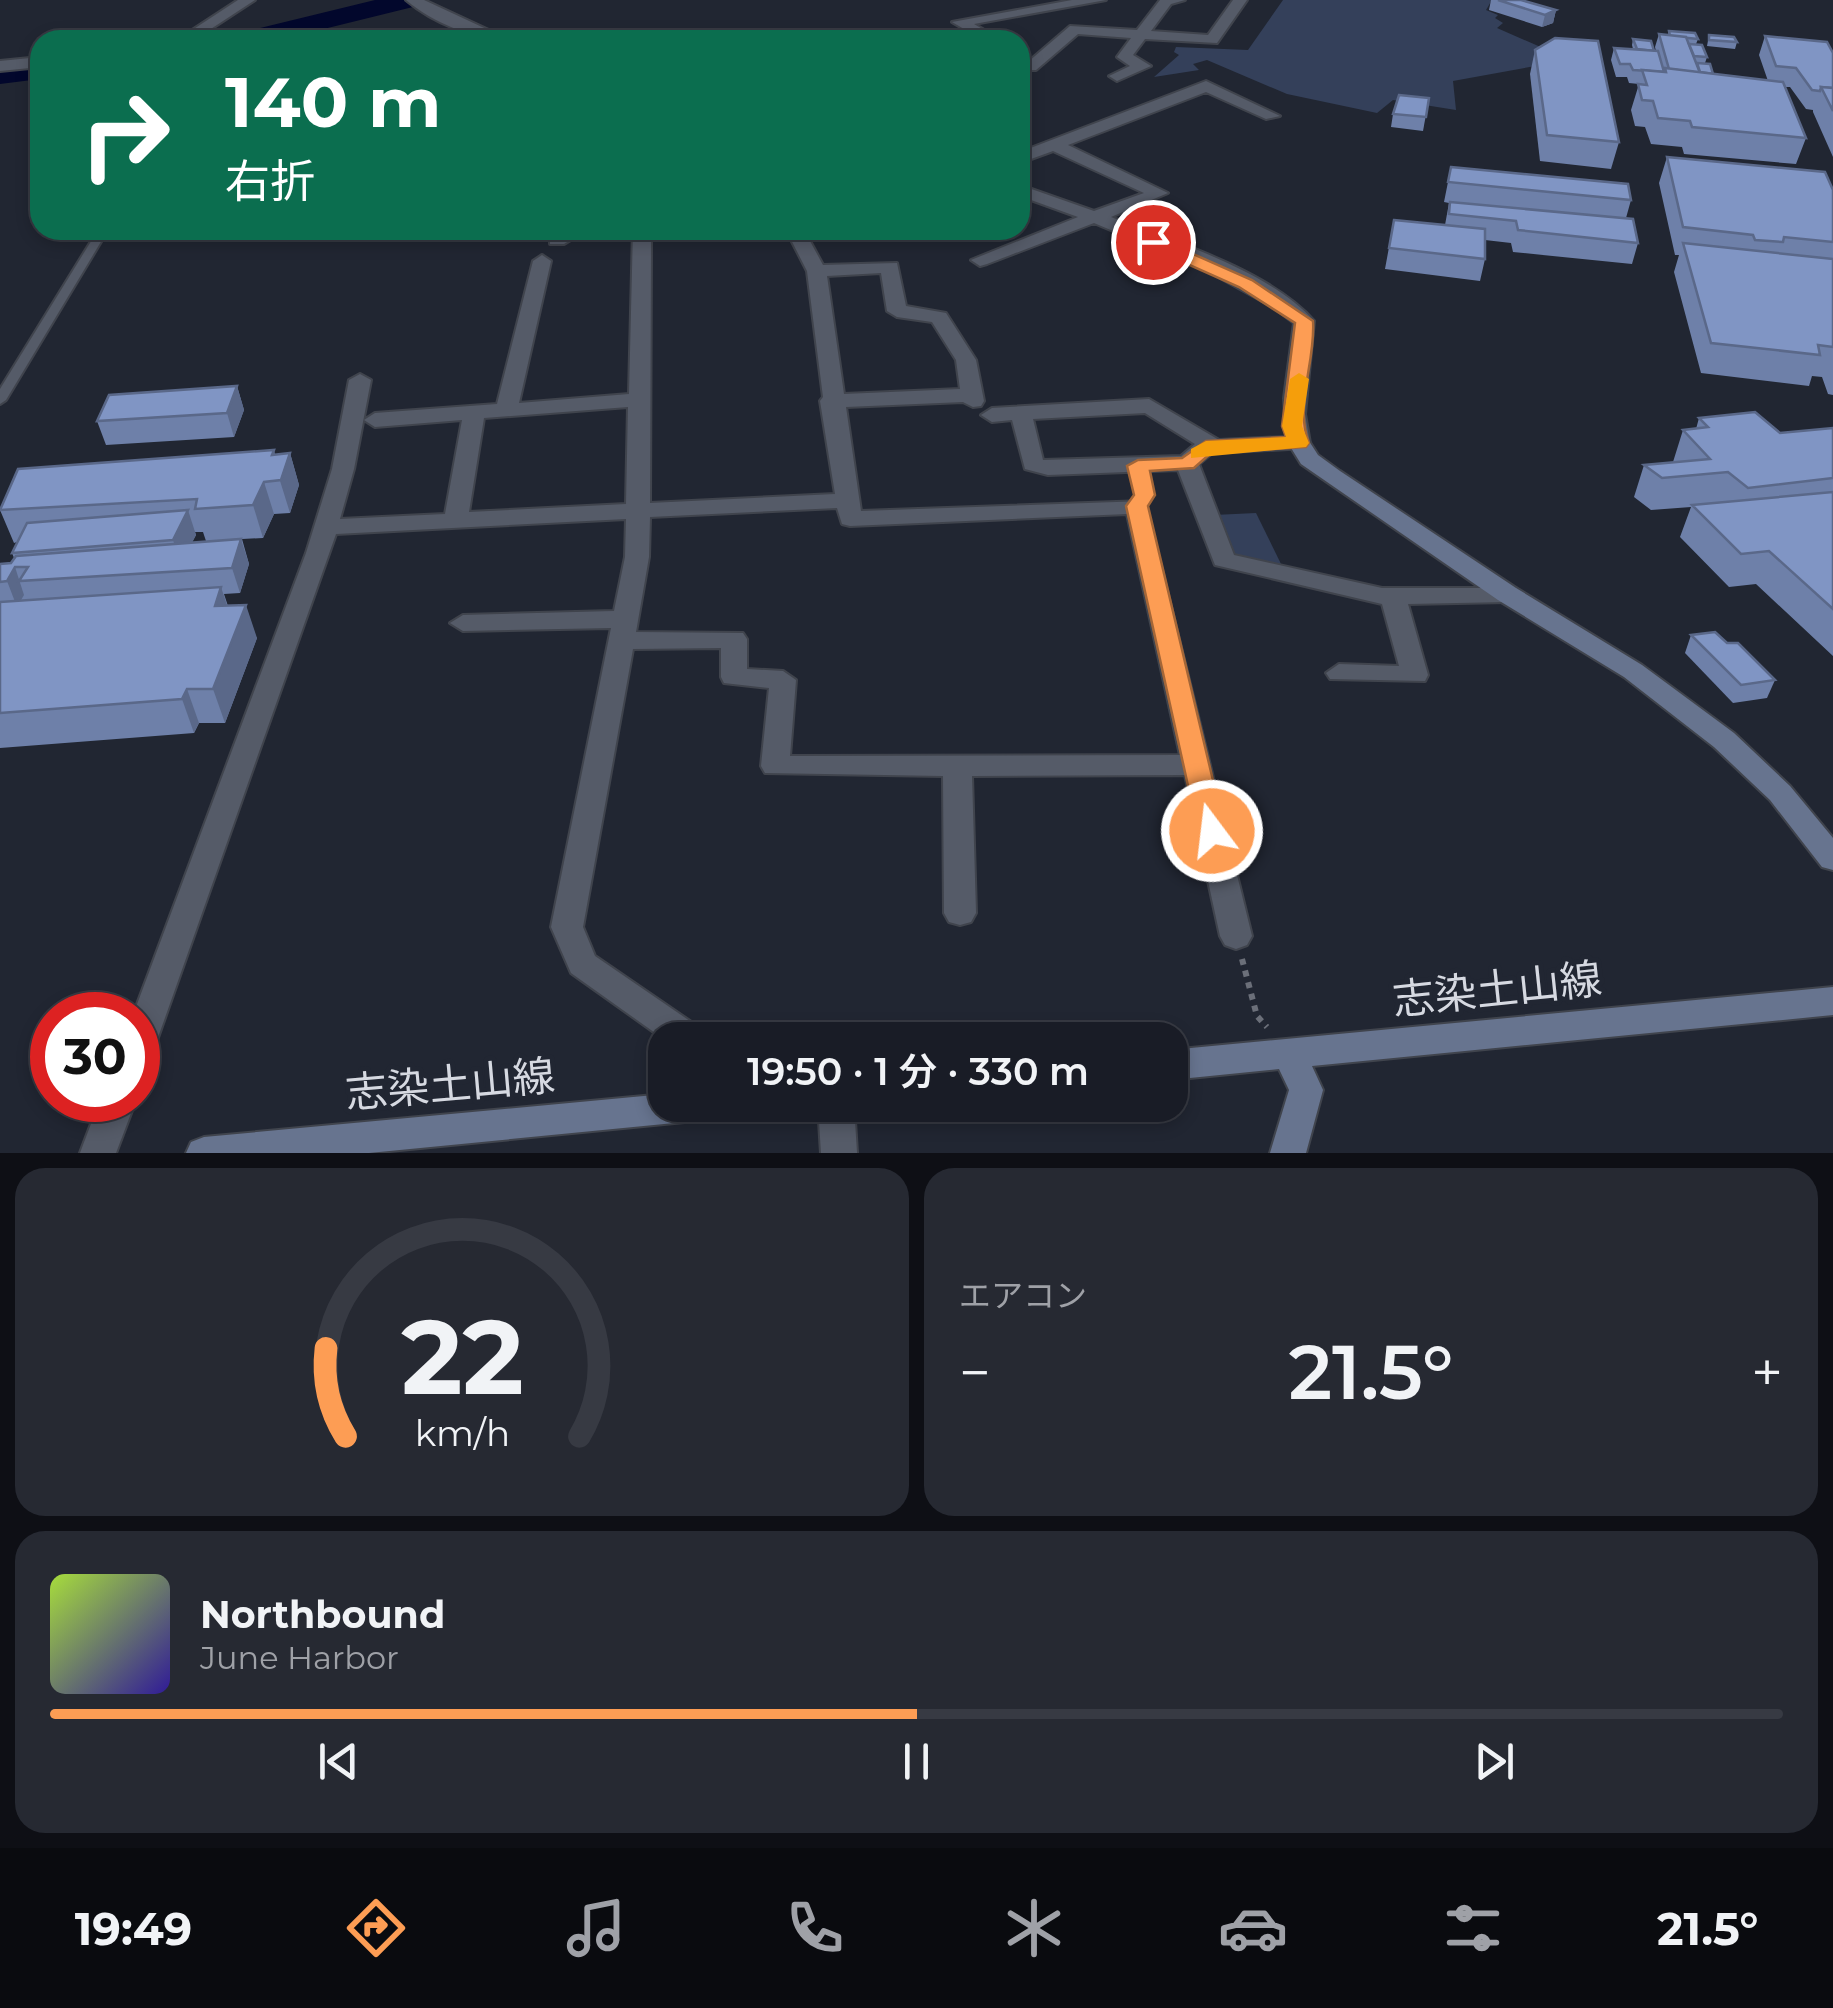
<!DOCTYPE html>
<html lang="ja">
<head>
<meta charset="utf-8">
<style>
  body { margin:0; font-family:Montserrat,"Noto Sans JP",sans-serif; background:#262932; color:#f1f3f6; height:100vh; display:flex; flex-direction:column; font-size:38px; white-space:nowrap }
  * { box-sizing:border-box; margin:0 }
  p { font-size:32px; color:#9fa1a7 }
  .icon { flex:none; width:55px; height:55px; fill:none; stroke:currentColor; stroke-width:2; stroke-linecap:round; stroke-linejoin:round }
  .map { position:relative; height:1153px; overflow:hidden }
  .panel { display:flex; flex-direction:column; gap:15px; padding:15px; background:#0e0f15; flex:1 }
  .panel>* { flex:none }
  .guide { position:absolute; left:30px; top:30px; width:1000px; height:210px; border-radius:30px; box-shadow:0 5px 15px #0003,0 0 0 2px #373a43; background:#0b6e4f; color:#fff; overflow:hidden }
  .speed { position:absolute; left:30px; top:992px; display:flex; gap:20px; font-size:50px; font-weight:700; text-align:center }
  .speed>* { display:grid; place-content:center; width:130px; height:130px; border-radius:50%; background:#191c26; box-shadow:0 5px 15px #0003,0 0 0 2px #373a43; line-height:1 }
  .speed .limit { border:15px solid #d22; background:#fff; color:#111 }
  .pin { position:absolute; display:grid; place-items:center; width:85px; height:85px; color:#fff; margin:-42px; border:5px solid #fff; border-radius:50%; box-shadow:0 2px 10px #0007 }
  .me { position:absolute; width:110px; margin:-55px; rotate:345deg; stroke-linejoin:round; filter:drop-shadow(0 0 8px #0008) }
  .turn { display:flex; align-items:center; gap:35px; height:210px; padding:0 30px; font-size:45px }
  .turn .icon { width:130px; height:130px; stroke-width:2.5 }
  .turn b { display:block; font-size:70px; line-height:85px }
  .big { font-size:75px; font-weight:600; line-height:1.1 }
  .panel .widget { flex:1; display:flex; flex-direction:column; justify-content:center; gap:15px; min-width:0; padding:0 35px; border-radius:30px; background:#262932 }
  .panel .dial { align-items:center; gap:0 }
  .dial svg { height:260px; overflow:visible; fill:none; stroke:#373a43; stroke-width:7; stroke-linecap:round; text-anchor:middle }
  .dial text { fill:#f1f3f6; stroke:none }
  .song { display:flex; align-items:center; gap:30px }
  .cover { width:120px; height:120px; border-radius:15px; background:linear-gradient(135deg,hsl(80 70% 55%),hsl(250 70% 35%)) }
  .played { height:10px; border-radius:5px; background:linear-gradient(90deg,#fd9d54 50%,#373a43 50%) }
  .keys { display:flex; justify-content:space-around; direction:ltr }
  .heat { display:flex; justify-content:space-between; align-items:center; font-size:55px; direction:ltr }
  .panel .tiles { flex:1; display:grid; gap:15px; grid-template-columns:1fr 1fr }
  .widget:last-child { grid-column:span 2 }
  .trip { position:absolute; left:648px; top:1022px; width:540px; height:100px; border-radius:30px; background:#191c26; box-shadow:0 5px 15px #0003,0 0 0 2px #373a43; font-weight:600; line-height:100px; text-align:center }
  .menu { display:flex; height:160px; justify-content:space-around; align-items:center; background:#0a0b0f; color:#9fa1a7 }
  .menu .icon { width:70px; height:70px }
  .menu .current { color:#fd9d54 }
  .menu b { font-size:45px; color:#f1f3f6 }
  .map>svg:first-child { display:block }
  .green { fill:#34405a }
  .lines { fill:none; stroke-linecap:round; stroke-linejoin:round }
  .river { fill:#02072c; fill-rule:evenodd }
  .lane-casing { stroke:#40444d; stroke-width:4 }
  .street-casing { stroke:#40444d; stroke-width:4 }
  .secondary-casing { stroke:#40444d; stroke-width:4 }
  .path { stroke:#6b6f79; stroke-width:6; stroke-dasharray:6 6; stroke-linecap:butt }
  .lane { fill:#555b68; fill-rule:evenodd }
  .street { fill:#555b68; fill-rule:evenodd }
  .secondary { fill:#67748f; fill-rule:evenodd }
  .wall { fill:#6e80a9; fill-rule:evenodd }
  .shaded-wall { fill:#5a6889 }
  .building { fill:#8095c4; stroke:#5a6889; stroke-width:2.5 }
  .route { fill:#fd9d54; stroke:#a46637; stroke-width:2.5 }
  .slow { fill:#f59e0b }
  .labels { text-anchor:middle; stroke-width:10; stroke-linejoin:round; paint-order:stroke }
  .near-street-label { font-size:42px; fill:#d6d9e1; stroke:#212632 }
</style>
</head>
<body>
<div class="map">
<svg width="1833" height="1153" viewBox="0 0 1833 1153">
  <rect width="100%" height="100%" fill="#212632"/>
  <g class="green">
    <polygon points="1283,0 1492,0 1486,10 1498,15 1495,18 1503,23 1497,28 1559,55 1535,66 1453,81 1456,110 1393,100 1377,113 1287,94 1207,60 1193,64 1199,70 1154,77 1179,55 1174,52 1176,47 1248,50"/>
    <polygon points="1256,513 1282,566 1231,555 1214,515"/>
  </g>
  <g class="lines">
    <g class="river">
      <polygon points="375,0 421,0 417,6 279,40 231,40 235,34"/>
      <polygon points="40,61 40,79 0,84 0,66"/>
    </g>
    <g class="lane-casing">
      <polygon id="lane" points="98,230 108,230 6,400 0,404 0,389"/>
    </g>
    <g class="street-casing">
      <g id="street">
        <polygon points="238,0 255,0 194,40 177,40"/>
        <path d="M406 0H424L510 40C475 40 433 23 406 0Z"/>
        <polygon points="1072,0 1106,0 974,24 1001,40 983,40 952,22"/>
        <polygon points="1160,0 1185,0 1171,4 1151,31 1208,35 1233,0 1247,0 1217,43 1145,39 1133,55 1151,66 1117,81 1109,76 1130,66 1117,57 1131,38 1078,34 1036,70 1020,70 1020,60 1028,62 1070,26 1137,30"/>
        <polygon points="40,57 40,67 0,71 0,61"/>
        <path d="M1206 81 1280 116 1266 119 1206 92 1068 145 1168 193 1111 217C1171 240 1272 272 1314 321L1305 414 1310 443 1307 448 1212 453 1199 464 1234 555 1382 588H1516L1520 594 1507 602 1408 604 1428 675 1425 681 1330 679 1326 673 1339 664 1399 666 1382 604 1215 565 1178 470 1048 475 1025 469 1012 420 992 422 981 415 992 408 1149 399 1219 440 1286 437 1284 398 1294 323 1273 307 1204 269 1094 223 987 264 980 266 971 260 1078 217 1020 196V185L1094 211 1144 193 1053 151 1020 163V152ZM1145 413 1195 444 1181 456 1043 460 1033 419Z"/>
        <polygon points="563,230 587,230 564,244 550,244 550,236"/>
        <path d="M633 230H688L679 235 651 238 650 503 835 494 820 401 823 397 807 271 786 230H804L823 265 897 263 906 306 946 313 976 360 984 401 981 406 973 407 963 402 846 407 861 511 1145 501 1252 936 1247 945 1236 949 1225 945 1220 936 1185 775 972 776 976 913 971 922 960 925 949 922 944 913 943 776 765 773 761 766 769 688 724 683 721 677V648L633 649 583 927 595 956 703 1030 708 1040H665L571 973 551 927 611 628 463 631 450 623 463 615 614 611 625 557 626 519 336 534 155 1046 150 1056 138 1060V1015H133L306 553 332 469 349 380 360 374 371 380 354 469 340 519 445 514 462 420 375 427 364 420 375 413 497 404 533 261 542 255 551 261 519 403 629 394ZM881 273 887 311 897 317 932 322 956 360 960 389 844 394 827 276ZM628 407 626 504 469 512 484 418ZM837 508 842 524 850 526 1127 514 1180 755 790 756 796 680 783 671 747 669V639L743 633 636 632 649 557 650 517Z"/>
        <polygon points="100,1100 136,1100 116,1153 80,1153"/>
        <polygon points="818,1105 854,1105 857,1153 821,1153"/>
      </g>
    </g>
    <g class="secondary-casing">
      <g id="secondary">
        <polygon points="1299,436 1307,438 1318,455 1340,471 1516,588 1642,665 1734,733 1790,786 1833,838 1833,870 1822,867 1770,800 1714,747 1624,677 1498,600 1301,464 1288,443"/>
        <polygon points="1833,987 1833,1015 1312,1066 1323,1090 1306,1153 1270,1153 1289,1090 1279,1069 1170,1080 1170,1050"/>
        <polygon points="665,1094 665,1105 723,1105 717,1116 705,1120 369,1153 186,1153 191,1142 204,1137"/>
      </g>
    </g>
    <g class="path">
      <polyline points="1242,959 1257,1016 1267,1027"/>
      <polyline points="864,1118 995,1105"/>
    </g>
    <use href="#lane" class="lane"/>
    <use href="#street" class="street"/>
    <use href="#secondary" class="secondary"/>
  </g>
  <g class="wall">
    <polygon points="1491,0 1521,0 1556,10 1553,23 1542,27 1489,10"/>
    <polygon points="1669,31 1698,39 1696,44 1707,57 1705,63 1713,74 1768,81 1759,55 1765,36 1833,53 1833,157 1813,112 1813,110 1806,109 1790,87 1784,87 1806,138 1796,164 1684,154 1682,147 1651,144 1645,127 1635,126 1631,110 1639,84 1629,83 1627,77 1616,77 1611,60 1614,48 1633,49 1632,45 1633,39 1656,51 1655,47 1659,34 1668,35"/>
    <polygon points="1709,35 1737,42 1735,49 1707,46"/>
    <polygon points="1535,50 1619,142 1611,169 1540,161 1530,74"/>
    <polygon points="1429,98 1423,131 1391,127 1393,114"/>
    <polygon points="1667,157 1833,190 1833,395 1828,394 1822,377 1812,376 1809,386 1701,373 1674,272 1679,255 1675,255 1659,183"/>
    <polygon points="1451,167 1631,200 1626,218 1638,243 1632,264 1513,252 1511,243 1485,240 1485,259 1480,281 1385,269 1394,220 1445,225 1449,203 1444,202"/>
    <polygon points="237,386 244,410 234,437 106,445 97,421"/>
    <polygon points="1699,418 1780,433 1833,428 1833,656 1756,584 1729,587 1680,537 1691,507 1651,510 1634,497 1644,465 1673,462 1683,430 1696,429"/>
    <path d="M290 453 299 485 290 513 274 514 263 538 242 539 249 564 240 593 224 594 228 606 257 638 225 723H199L194 733 0 748V564L11 563 14 558 12 553 17 542 14 543 0 510 275 455ZM195 532H203L206 541 192 542 196 535Z"/>
    <polygon points="1691,635 1775,680 1767,698 1733,703 1685,653"/>
  </g>
  <g class="shaded-wall">
    <polygon points="1556,10 1553,23 1542,27 1545,15"/>
    <polygon points="237,386 244,410 234,437 227,413"/>
    <polygon points="274,450 282,477 290,453 299,485 290,513 272,455"/>
    <polygon points="264,482 274,514 263,538 253,505"/>
    <polygon points="188,510 196,535 181,565 173,540"/>
    <polygon points="241,539 249,564 240,593 232,568"/>
    <polygon points="15,567 24,595 17,607 7,581"/>
    <polygon points="221,587 232,620 215,606"/>
    <polygon points="246,605 257,638 225,723 213,689"/>
    <polygon points="187,689 199,723 194,733 182,699"/>
  </g>
  <g class="building">
    <polygon points="1498,0 1521,0 1556,10 1545,15"/>
    <polygon points="1669,31 1695,33 1698,39 1670,36"/>
    <polygon points="1659,34 1686,37 1700,73 1669,69"/>
    <polygon points="1709,35 1734,37 1737,42 1709,40"/>
    <polygon points="1765,36 1827,42 1833,53 1833,88 1821,87 1820,91 1812,90 1796,68 1776,66"/>
    <polygon points="1555,38 1598,41 1619,142 1547,135 1535,50"/>
    <polygon points="1633,39 1651,41 1654,51 1637,49"/>
    <polygon points="1689,44 1702,45 1707,57 1694,56"/>
    <polygon points="1614,48 1658,51 1664,72 1633,70 1630,64 1620,64"/>
    <polygon points="1697,63 1710,64 1713,74 1700,72"/>
    <polygon points="1665,68 1783,82 1806,138 1692,127 1690,121 1658,118 1653,101 1642,100 1638,84 1647,85 1642,70 1666,72"/>
    <polygon points="1821,87 1833,88 1833,111"/>
    <polygon points="1399,95 1429,98 1426,117 1393,114"/>
    <polygon points="1667,157 1825,172 1833,190 1833,242 1784,237 1783,242 1755,240 1753,235 1683,227"/>
    <polygon points="1451,167 1628,184 1631,200 1448,182"/>
    <polygon points="1450,202 1633,219 1638,243 1518,230 1516,221 1449,214"/>
    <polygon points="1394,220 1485,229 1485,259 1389,248"/>
    <polygon points="1683,243 1833,259 1833,347 1818,345 1820,355 1711,343"/>
    <polygon points="237,386 227,413 97,421 109,395"/>
    <polygon points="1755,412 1780,433 1833,428 1833,478 1748,488 1728,472 1662,478 1644,465 1710,459 1683,430 1708,427 1699,418"/>
    <polygon points="274,450 272,455 290,453 281,480 264,482 253,505 195,509 197,499 0,510 18,469"/>
    <polygon points="1833,492 1833,609 1769,551 1741,554 1692,505"/>
    <polygon points="188,510 173,540 12,553 27,523"/>
    <polygon points="241,539 232,568 19,581 28,567 15,567 7,581 0,582 0,564 11,563 16,556"/>
    <polygon points="221,587 215,606 246,605 213,689 187,689 182,699 0,713 0,602"/>
    <polygon points="1715,632 1727,643 1738,643 1775,680 1741,685 1691,635"/>
  </g>
  <path class="route" d="M1147 239H1159L1252 280 1313 321C1316 361 1294 406 1309 443L1306 447 1211 453 1194 468 1150 471 1155 495 1148 506 1225 831 1212 841 1198 831 1126 506 1134 495 1127 466 1138 460 1182 458 1206 441 1286 437 1282 426 1295 323 1239 287 1147 246Z"/>
  <polygon class="slow" points="1299,373 1309,379 1302,426 1309,443 1306,447 1191,458 1191,449 1206,441 1286,437 1282,426 1290,379"/>
  <g class="labels">
    <g class="near-street-label">
      <text transform="translate(1497 989) rotate(-6)" y="15">志染土山線</text>
      <text transform="translate(450 1084) rotate(-5)" y="15">志染土山線</text>
    </g>
  </g>
</svg>
<div class="speed"><div class="limit">30</div></div>
<div class="pin" style="left:1153px;top:242px;background:#d93025"><svg class="icon" aria-label="arrive" viewBox="0 0 24 24"><path d="M6 21V4h12l-3 4 3 4H6"/></svg></div>
<svg class="me" style="left:1212px;top:831px" viewBox="-20 -20 40 40"><circle r="17" fill="#fd9d54" stroke="#fff" stroke-width="3"/><path d="M0-11L8 9 0 5-8 9z" fill="#fff"/></svg>
<div class="trip">19:50 · 1 分 · 330 m</div>
<div class="guide">
<div class="turn"><svg class="icon" aria-label="right" viewBox="0 0 24 24"><path d="M7 20v-9h11M14 6l5 5-5 5"/></svg><div><b>140 m</b>右折</div></div>
</div>
</div>
<section class="panel">
<div class="tiles">
<div class="widget dial"><svg viewBox="0 0 100 80">
<path d="M14 69A42 42 0 1 1 86 69"/>
<path d="M14 69A42 42 0 0 1 8 42" stroke="#fd9d54"/>
<text x="50" y="56" font-size="32" font-weight="700">22</text>
<text x="50" y="72" font-size="11">km/h</text>
</svg></div>
<div class="widget"><p>エアコン</p>
<div class="heat"><a>−</a><b class="big">21.5°</b><a>+</a></div>
</div>
<div class="widget">
<div class="song"><i class="cover"></i><div><b>Northbound</b><p>June Harbor</p></div></div>
<div class="played"></div>
<div class="keys"><svg class="icon" aria-label="previous" viewBox="0 0 24 24"><path d="M18 5L8 12l10 7zM5 5v14"/></svg><svg class="icon" aria-label="pause" viewBox="0 0 24 24"><path d="M8 5v14M16 5v14"/></svg><svg class="icon" aria-label="next" viewBox="0 0 24 24"><path d="M6 5l10 7-10 7zM19 5v14"/></svg></div>
</div>
</div>
</section>
<nav class="menu">
<b>19:49</b>
<svg class="icon current" aria-label="directions" viewBox="0 0 24 24"><path d="M12 3l9 9-9 9-9-9zM9 14v-3h6M13 9l2 2-2 2"/></svg>
<svg class="icon" aria-label="music" viewBox="0 0 24 24"><path d="M9 18V5l10-2v13"/><circle cx="6" cy="18" r="3"/><circle cx="16" cy="16" r="3"/></svg>
<svg class="icon" aria-label="phone" viewBox="0 0 24 24"><path d="M5 4h4l2 5-3 2q2 4 5 5l2-3 5 2v4C11 20 4 13 5 4z"/></svg>
<svg class="icon" aria-label="climate" viewBox="0 0 24 24"><path d="M12 3v18M4 7l16 10M4 17L20 7"/></svg>
<svg class="icon" aria-label="car" viewBox="0 0 24 24"><path d="M5 17H2v-5l4-1 3-4h7l3 4 3 1v5h-3M9 17h6M6 11h13"/><circle cx="7" cy="17" r="2"/><circle cx="17" cy="17" r="2"/></svg>
<svg class="icon" aria-label="filters" viewBox="0 0 24 24"><path d="M4 7h16M4 17h16"/><circle cx="9" cy="7" r="2"/><circle cx="15" cy="17" r="2"/></svg>
<b>21.5°</b>
</nav>
</body>
</html>
